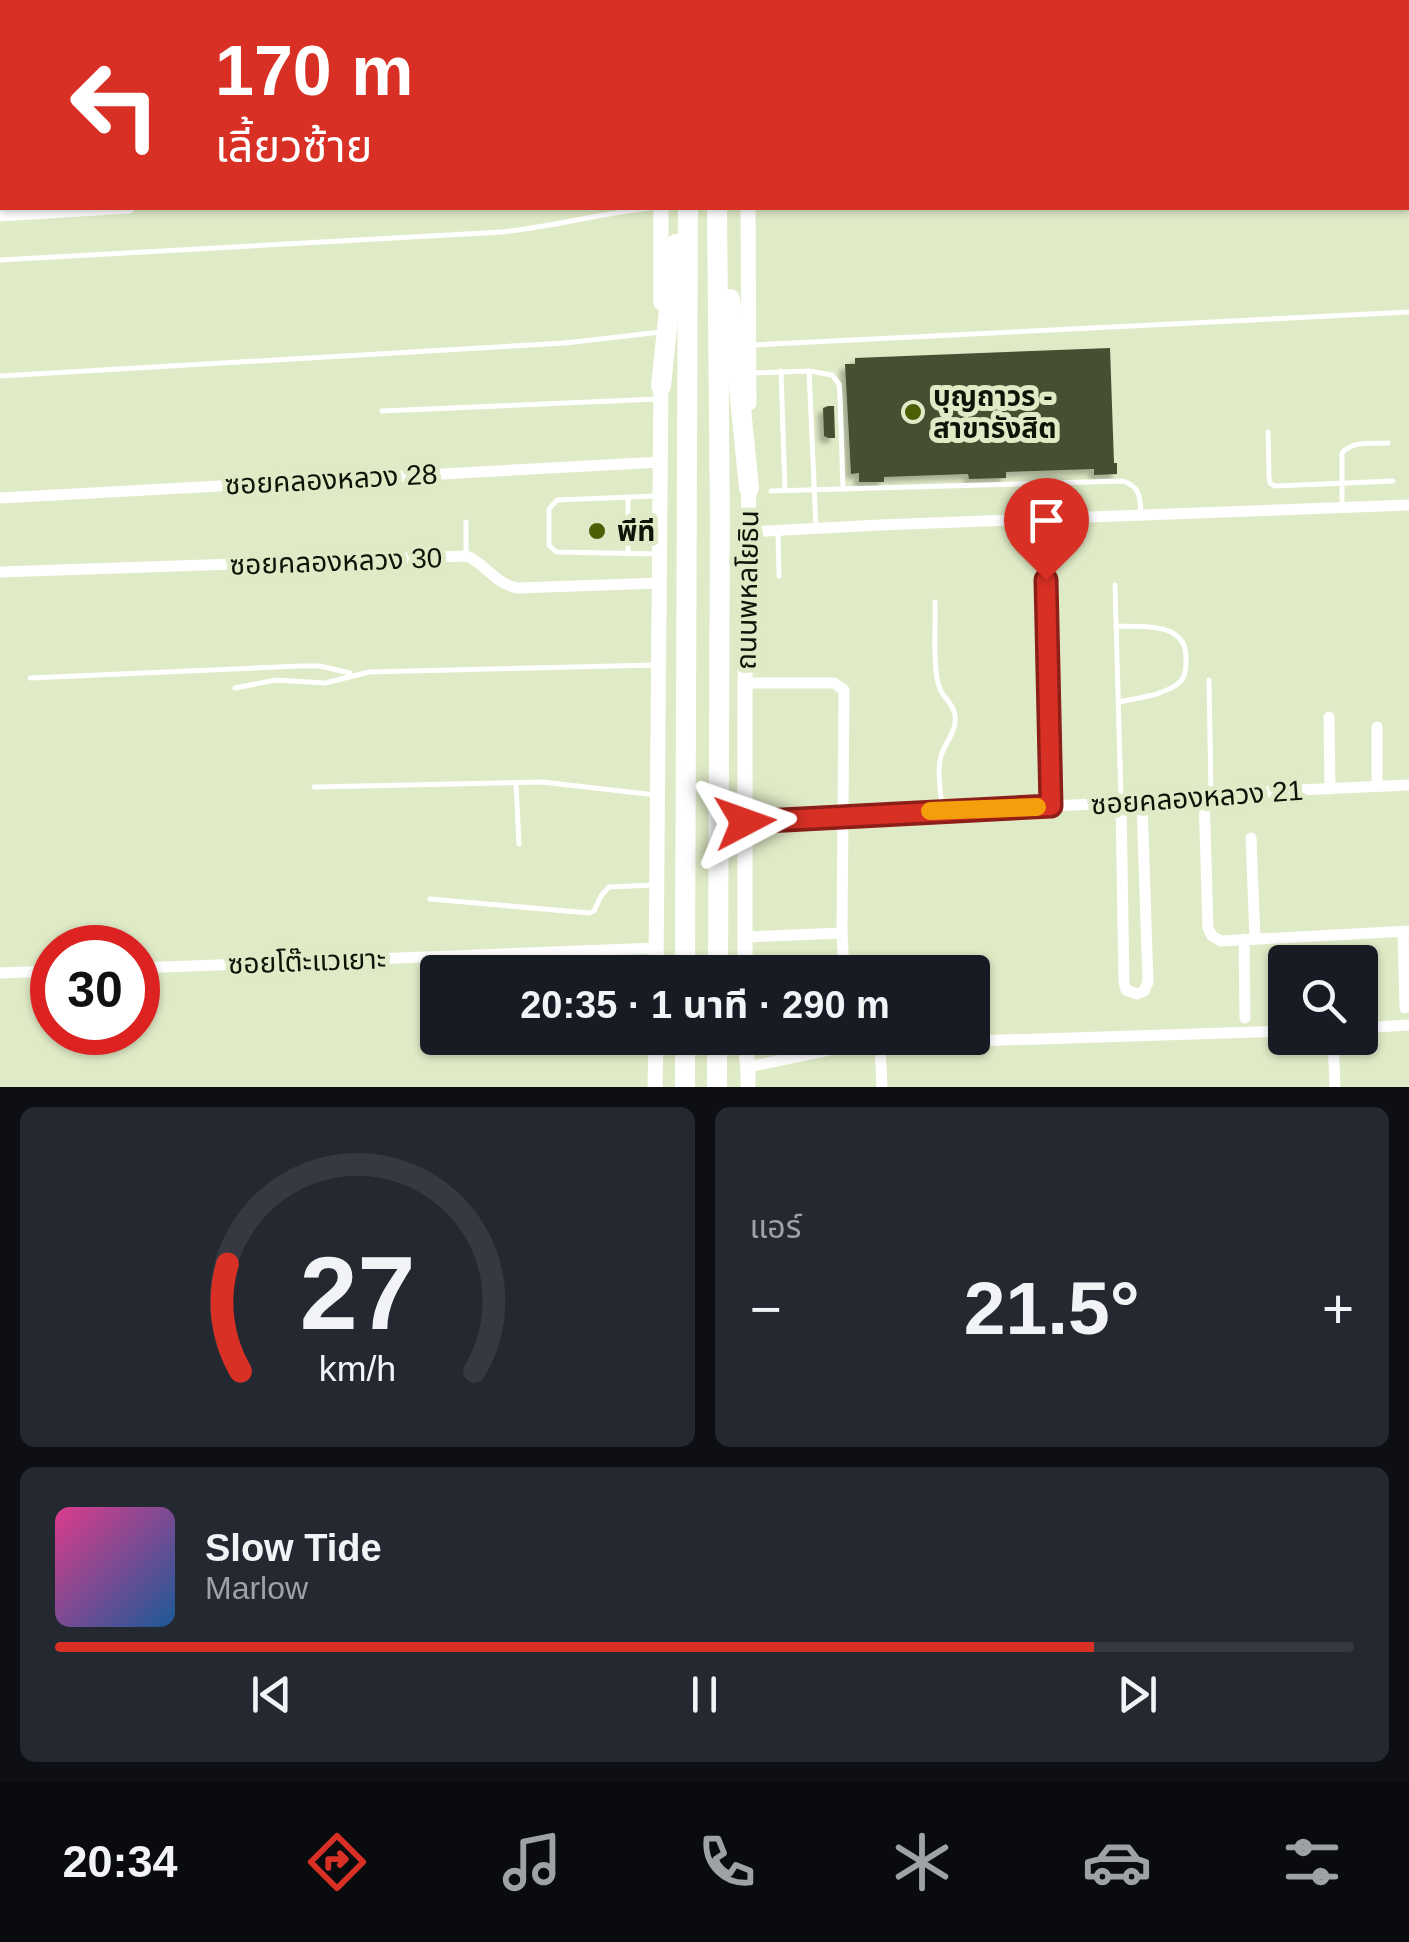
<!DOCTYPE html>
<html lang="th">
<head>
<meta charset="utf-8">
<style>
  body { margin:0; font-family:Helvetica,"Noto Sans Thai",sans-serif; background:#242831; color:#f1f3f6; height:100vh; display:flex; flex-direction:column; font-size:38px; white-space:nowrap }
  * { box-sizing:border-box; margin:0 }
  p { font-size:32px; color:#9ea1a6 }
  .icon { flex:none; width:55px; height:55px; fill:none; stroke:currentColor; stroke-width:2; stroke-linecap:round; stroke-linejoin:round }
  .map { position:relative; height:1087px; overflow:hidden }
  .panel { display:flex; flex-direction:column; gap:20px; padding:20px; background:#0d0f14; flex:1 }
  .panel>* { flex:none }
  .hud { position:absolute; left:0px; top:0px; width:1410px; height:210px; box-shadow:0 2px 8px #0004; background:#d93025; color:#fff; overflow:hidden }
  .fabs { position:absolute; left:1268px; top:945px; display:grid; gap:20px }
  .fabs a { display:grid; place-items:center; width:110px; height:110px; border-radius:10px; background:#171b24; box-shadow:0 2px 8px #0004; font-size:50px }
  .speed { position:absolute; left:30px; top:925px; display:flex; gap:20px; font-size:50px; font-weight:700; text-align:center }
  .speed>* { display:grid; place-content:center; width:130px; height:130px; border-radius:50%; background:#171b24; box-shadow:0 2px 8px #0004; line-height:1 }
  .speed .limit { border:15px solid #d22; background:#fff; color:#111 }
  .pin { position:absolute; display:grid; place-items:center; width:85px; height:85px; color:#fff; margin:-102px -42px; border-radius:50% 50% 50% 0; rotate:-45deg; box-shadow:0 0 10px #0007 }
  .pin .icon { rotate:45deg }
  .me { position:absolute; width:110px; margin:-55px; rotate:86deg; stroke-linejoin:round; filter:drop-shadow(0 0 8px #0008) }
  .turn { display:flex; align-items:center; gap:35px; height:210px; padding:0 50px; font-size:45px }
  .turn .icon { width:130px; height:130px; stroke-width:2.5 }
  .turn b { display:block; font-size:70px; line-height:85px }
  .big { font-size:75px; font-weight:700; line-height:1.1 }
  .panel .tile { flex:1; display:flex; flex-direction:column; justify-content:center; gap:15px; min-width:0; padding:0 35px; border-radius:15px; background:#242831 }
  .panel .dial { align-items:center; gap:0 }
  .dial svg { height:260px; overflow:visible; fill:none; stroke:#363941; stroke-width:7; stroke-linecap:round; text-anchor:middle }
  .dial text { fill:#f1f3f6; stroke:none }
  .song { display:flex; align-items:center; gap:30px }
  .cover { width:120px; height:120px; border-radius:15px; background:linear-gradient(135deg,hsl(330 70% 55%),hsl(210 70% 35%)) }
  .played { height:10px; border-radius:5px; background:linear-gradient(90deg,#d93025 80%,#363941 80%) }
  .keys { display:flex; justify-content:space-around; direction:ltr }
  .heat { display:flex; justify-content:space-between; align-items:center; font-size:55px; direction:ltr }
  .panel .tiles { flex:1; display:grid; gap:20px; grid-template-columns:1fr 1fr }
  .tile:last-child { grid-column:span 2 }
  .trip { position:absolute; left:420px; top:955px; width:570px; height:100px; border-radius:10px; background:#171b24; box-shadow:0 2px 8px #0004; font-weight:700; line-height:100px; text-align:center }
  .tabs { display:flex; height:160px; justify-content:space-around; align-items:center; background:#090b0e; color:#9ea1a6 }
  .tabs .icon { width:70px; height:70px }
  .tabs .selected { color:#d93025 }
  .tabs b { font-size:45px; color:#f1f3f6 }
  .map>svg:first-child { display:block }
  .building { fill:#464f31; filter:url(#shadow) }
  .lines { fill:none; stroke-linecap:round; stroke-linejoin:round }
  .lane { stroke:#fff; stroke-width:5 }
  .street { stroke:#fff; stroke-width:11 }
  .secondary { stroke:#fff; stroke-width:15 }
  .highway { stroke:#fff; stroke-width:20 }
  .route-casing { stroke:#8d1f18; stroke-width:25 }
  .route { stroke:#d93025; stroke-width:18 }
  .slow { stroke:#f59e0b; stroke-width:18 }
  .poi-dot { fill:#4d5f04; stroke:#dfeac6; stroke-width:4 }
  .labels { text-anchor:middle; stroke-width:10; stroke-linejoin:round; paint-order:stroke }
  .poi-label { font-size:28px; font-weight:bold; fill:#101307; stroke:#dfeac6; text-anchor:start }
  .street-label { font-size:28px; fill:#101307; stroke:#dfeac6 }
</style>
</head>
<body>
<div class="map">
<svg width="1409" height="1087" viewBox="0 0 1409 1087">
  <defs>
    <filter id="shadow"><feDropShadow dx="-5" dy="5" stdDeviation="2.5" flood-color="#0004"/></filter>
  </defs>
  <rect width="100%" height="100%" fill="#dfeac6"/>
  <g class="building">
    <polygon points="1110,348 1114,463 1117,463 1117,474 1094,475 1094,469 1006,472 1006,478 969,479 968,474 884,477 884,482 859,482 859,473 851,474 845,364 855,364 855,358"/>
    <polygon points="828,406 834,406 835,438 828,438 824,436 823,408"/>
  </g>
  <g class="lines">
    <g class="lane">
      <polyline points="975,0 975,2"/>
      <polyline points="1311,0 1311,2"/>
      <polyline points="1397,2 1400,0"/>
      <polyline points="1408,108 1409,108"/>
      <path d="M0 260 502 232C552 227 601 213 651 208"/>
      <polyline points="752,345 1409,312"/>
      <polyline points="781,371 785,491"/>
      <polyline points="809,371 816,528"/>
      <polyline points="752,373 809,371 832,375 839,384 840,397 843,489"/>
      <polyline points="0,376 565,343 661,332"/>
      <polyline points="382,411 658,399"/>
      <polyline points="1268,432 1269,477 1270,483 1275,486 1393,481"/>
      <path d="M771 491 1123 481C1141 487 1140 498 1141 515"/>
      <polyline points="656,496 557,500 549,509 549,545 556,552 658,554"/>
      <polyline points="628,497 628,554"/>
      <path d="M1342 506V453C1353 440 1373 444 1388 443"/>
      <polyline points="466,522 466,554"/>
      <polyline points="778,534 779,576"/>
      <polyline points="1046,580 1051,804"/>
      <polyline points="1115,585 1121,800"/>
      <path d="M935 602C936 624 932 670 940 689 944 699 954 704 955 716 957 730 947 740 942 753 936 768 941 792 942 808"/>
      <path d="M1116 626C1143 627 1187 621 1186 659 1186 667 1186 676 1180 682 1166 695 1137 698 1119 702"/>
      <polyline points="30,678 300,666 320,666 350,673"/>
      <polyline points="1209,680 1211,792"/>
      <polyline points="235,688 276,680 325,683 369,672 657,665"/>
      <polyline points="516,783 519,844"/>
      <polyline points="314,787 542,782 656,795"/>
      <polyline points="430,899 589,913 594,911 601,896 609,887 655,885"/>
    </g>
    <g class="street">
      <polyline points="0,216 129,208"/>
      <polyline points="0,498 661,462"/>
      <polyline points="748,532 880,525 1409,505"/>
      <path d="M0 572 467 556C487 565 495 584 518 588L660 583"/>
      <polyline points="745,683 834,683 844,690 842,933 745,937"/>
      <polyline points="1329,717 1330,789"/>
      <polyline points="1377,727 1377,786"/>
      <polyline points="1204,796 1208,928 1212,936 1221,941 1409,931"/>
      <polyline points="1121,803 1124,982 1126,990 1137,994 1144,991 1148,982 1142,802"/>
      <polyline points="745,822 842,815 1142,802 1211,794 1409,785"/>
      <polyline points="1251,838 1255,939"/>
      <polyline points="1403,932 1405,1008"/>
      <polyline points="842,933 844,972"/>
      <polyline points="1244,939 1245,1018"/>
      <polyline points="138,968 657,948"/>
      <polyline points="0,973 52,971"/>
      <polyline points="1360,1028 1409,1025"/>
      <polyline points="1333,1038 1335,1087"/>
      <polyline points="880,1044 882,1087"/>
      <polyline points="748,1067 829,1050 880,1044 1285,1031"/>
    </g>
    <g class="secondary">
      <polyline points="748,0 748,2"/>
      <polyline points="662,2 662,0"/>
      <polyline points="661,208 661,303"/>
      <polyline points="748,208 749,403"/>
      <polyline points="656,972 661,376"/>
      <polyline points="745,972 745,683 749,481"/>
      <polyline points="744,1038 748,1067 748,1087"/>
      <polyline points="655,1087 656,1038"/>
    </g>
    <g class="highway">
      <polyline points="717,0 717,2"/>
      <polyline points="688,2 688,0"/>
      <polyline points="717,208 720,523 718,972"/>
      <polyline points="730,299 749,488"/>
      <polyline points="661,386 676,244"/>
      <polyline points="685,972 688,208"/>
      <polyline points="685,1087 685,1038"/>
      <polyline points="717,1087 717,1038"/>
    </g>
  </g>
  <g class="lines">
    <g class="route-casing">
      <polyline id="route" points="745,822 1051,806 1046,580"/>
    </g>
    <use href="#route" class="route"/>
    <polyline class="slow" points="930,811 1037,807"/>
  </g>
  <g class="poi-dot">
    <circle cx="913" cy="412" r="10"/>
    <circle cx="597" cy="531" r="10"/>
  </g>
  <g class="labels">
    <g class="poi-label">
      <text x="933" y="406">บุญถาวร -<tspan x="933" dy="32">สาขารังสิต</tspan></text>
      <text x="617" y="541">พีที</text>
    </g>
    <g class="street-label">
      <text transform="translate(331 479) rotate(-3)" y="10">ซอยคลองหลวง 28</text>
      <text transform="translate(336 561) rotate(-2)" y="10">ซอยคลองหลวง 30</text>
      <text transform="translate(747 590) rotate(-89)" y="10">ถนนพหลโยธิน</text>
      <text transform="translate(1197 797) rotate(-4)" y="10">ซอยคลองหลวง 21</text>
      <text transform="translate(307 961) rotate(-2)" y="10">ซอยโต๊ะแวเยาะ</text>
    </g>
  </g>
</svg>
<div class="fabs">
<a><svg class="icon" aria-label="search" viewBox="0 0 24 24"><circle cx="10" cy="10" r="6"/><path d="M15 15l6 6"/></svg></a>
</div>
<div class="speed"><div class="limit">30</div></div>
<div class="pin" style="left:1046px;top:580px;background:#d93025"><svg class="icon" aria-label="arrive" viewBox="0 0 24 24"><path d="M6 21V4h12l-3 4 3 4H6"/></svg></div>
<svg class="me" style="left:745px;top:822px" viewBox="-20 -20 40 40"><path d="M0-17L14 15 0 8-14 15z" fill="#d93025" stroke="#fff" stroke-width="4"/></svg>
<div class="trip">20:35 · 1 นาที · 290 m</div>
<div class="hud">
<div class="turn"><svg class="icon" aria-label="left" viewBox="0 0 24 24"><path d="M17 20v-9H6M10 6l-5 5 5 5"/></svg><div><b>170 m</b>เลี้ยวซ้าย</div></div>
</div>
</div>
<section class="panel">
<div class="tiles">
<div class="tile dial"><svg viewBox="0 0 100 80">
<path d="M14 69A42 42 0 1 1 86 69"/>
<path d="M14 69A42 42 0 0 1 10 36" stroke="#d93025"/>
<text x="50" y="56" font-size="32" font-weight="700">27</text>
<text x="50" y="72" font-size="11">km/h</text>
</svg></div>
<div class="tile"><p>แอร์</p>
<div class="heat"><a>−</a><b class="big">21.5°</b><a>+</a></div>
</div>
<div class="tile">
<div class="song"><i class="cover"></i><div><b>Slow Tide</b><p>Marlow</p></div></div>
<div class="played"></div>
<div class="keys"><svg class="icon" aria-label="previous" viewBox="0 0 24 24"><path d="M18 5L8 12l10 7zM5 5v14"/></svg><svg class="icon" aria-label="pause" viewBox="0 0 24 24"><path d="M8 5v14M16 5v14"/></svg><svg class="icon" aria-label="next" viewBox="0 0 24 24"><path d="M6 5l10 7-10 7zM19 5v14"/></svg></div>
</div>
</div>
</section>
<nav class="tabs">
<b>20:34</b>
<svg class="icon selected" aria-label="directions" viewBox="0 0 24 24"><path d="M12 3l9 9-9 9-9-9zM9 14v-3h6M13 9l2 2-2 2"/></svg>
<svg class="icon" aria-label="music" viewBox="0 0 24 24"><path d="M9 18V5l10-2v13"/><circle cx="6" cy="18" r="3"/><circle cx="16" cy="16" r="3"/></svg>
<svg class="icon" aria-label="phone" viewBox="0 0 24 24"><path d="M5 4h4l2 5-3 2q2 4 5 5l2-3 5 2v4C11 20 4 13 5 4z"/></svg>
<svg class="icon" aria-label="climate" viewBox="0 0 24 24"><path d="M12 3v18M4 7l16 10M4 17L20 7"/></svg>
<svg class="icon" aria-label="car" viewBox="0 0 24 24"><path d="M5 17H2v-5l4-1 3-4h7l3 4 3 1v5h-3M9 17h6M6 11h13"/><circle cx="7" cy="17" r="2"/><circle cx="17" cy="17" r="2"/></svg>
<svg class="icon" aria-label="filters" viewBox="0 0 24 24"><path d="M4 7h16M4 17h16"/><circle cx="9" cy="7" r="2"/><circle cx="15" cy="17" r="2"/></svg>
</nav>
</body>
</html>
